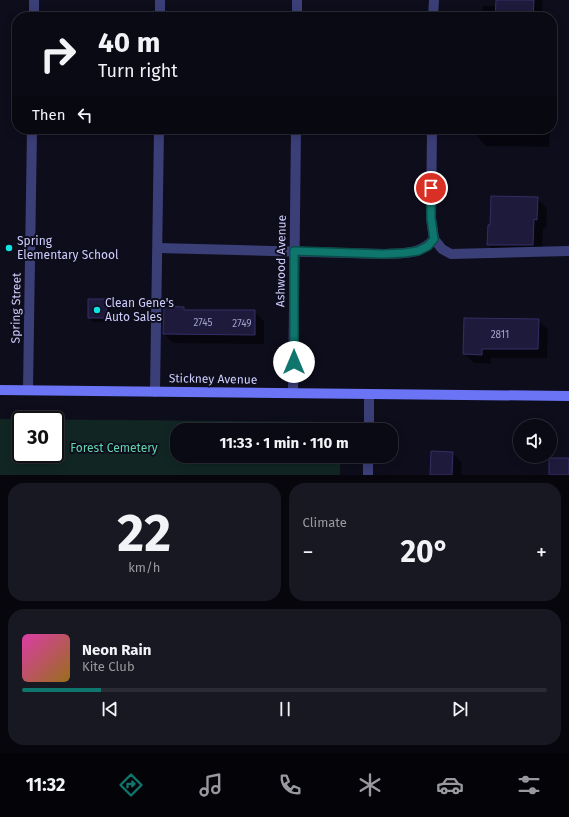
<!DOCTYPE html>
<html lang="en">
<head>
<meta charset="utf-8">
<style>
  body { margin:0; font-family:"Fira Sans",sans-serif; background:#181822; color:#f1f3f6; height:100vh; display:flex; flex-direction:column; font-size:15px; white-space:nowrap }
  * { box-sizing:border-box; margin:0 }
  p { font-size:13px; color:#999aa0 }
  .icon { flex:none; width:22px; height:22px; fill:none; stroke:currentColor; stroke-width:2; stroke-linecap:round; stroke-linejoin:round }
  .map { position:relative; height:475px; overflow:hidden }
  .sheet { display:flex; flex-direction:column; gap:8px; padding:8px; background:#06060c; flex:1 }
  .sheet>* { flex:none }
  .top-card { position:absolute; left:12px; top:12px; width:545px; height:122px; border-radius:16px; box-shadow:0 2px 10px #0003,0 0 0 1px #2a2b34; background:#0a0a15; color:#f1f3f6; overflow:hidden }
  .buttons { position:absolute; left:513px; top:419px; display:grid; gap:8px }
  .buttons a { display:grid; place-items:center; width:44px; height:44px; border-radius:50%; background:#0a0a15; box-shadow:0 2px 10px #0003,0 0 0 1px #2a2b34; font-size:20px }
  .speed { position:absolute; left:12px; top:411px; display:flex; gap:8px; font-size:20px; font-weight:700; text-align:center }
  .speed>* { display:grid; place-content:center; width:52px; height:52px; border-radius:50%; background:#0a0a15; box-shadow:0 2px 10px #0003,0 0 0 1px #2a2b34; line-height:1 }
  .speed .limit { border:2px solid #111; border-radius:6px; background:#fff; color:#111 }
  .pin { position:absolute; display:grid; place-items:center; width:34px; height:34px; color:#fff; margin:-17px; border:2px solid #fff; border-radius:50%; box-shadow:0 1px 4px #0007 }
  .me { position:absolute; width:44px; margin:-22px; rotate:0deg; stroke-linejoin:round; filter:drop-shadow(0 0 3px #0008) }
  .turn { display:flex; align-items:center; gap:14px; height:84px; padding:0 20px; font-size:18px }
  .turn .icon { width:52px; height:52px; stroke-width:2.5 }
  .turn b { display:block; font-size:28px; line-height:34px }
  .then { display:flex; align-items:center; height:38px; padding:0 20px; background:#0003; gap:8px; font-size:15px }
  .big { font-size:30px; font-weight:700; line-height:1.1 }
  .sheet .widget { flex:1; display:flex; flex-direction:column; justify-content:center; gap:6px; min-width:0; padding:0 14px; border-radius:16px; background:#181822 }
  .sheet .dial { align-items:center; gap:0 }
  .dial b { font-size:52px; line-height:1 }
  .song { display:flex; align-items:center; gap:12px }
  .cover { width:48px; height:48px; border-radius:6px; background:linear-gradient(135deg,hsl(320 70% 55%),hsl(40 70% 35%)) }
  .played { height:4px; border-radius:2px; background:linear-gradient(90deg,#0f766e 15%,#2a2b34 15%) }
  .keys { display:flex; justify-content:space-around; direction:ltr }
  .heat { display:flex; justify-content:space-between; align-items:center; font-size:22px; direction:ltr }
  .sheet .tiles { flex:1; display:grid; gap:8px; grid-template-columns:1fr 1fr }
  .widget:last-child { grid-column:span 2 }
  .trip { position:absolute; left:170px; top:423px; width:228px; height:40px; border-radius:16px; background:#0a0a15; box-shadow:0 2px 10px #0003,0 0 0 1px #2a2b34; font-weight:700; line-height:40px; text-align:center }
  .tab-bar { display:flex; height:64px; justify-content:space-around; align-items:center; background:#040408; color:#999aa0 }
  .tab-bar .icon { width:28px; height:28px }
  .tab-bar .on { color:#0f766e }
  .tab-bar b { font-size:18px; color:#f1f3f6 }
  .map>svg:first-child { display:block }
  .green { fill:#112623; fill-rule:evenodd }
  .shadow { fill:#0007 }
  .building { fill:#1e1a3c; stroke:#342e66 }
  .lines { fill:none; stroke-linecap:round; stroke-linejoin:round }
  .lane { stroke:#3b3f78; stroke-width:10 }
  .street { stroke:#3b3f78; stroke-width:10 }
  .secondary { stroke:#6a74f4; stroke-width:10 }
  .route-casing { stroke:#0a4d48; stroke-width:10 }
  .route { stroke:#0f766e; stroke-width:7 }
  .poi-dot { fill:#11e2e2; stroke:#0e0d1c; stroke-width:1.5 }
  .labels { text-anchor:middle; stroke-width:4; stroke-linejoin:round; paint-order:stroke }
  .number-label { font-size:10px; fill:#a1a0cb }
  .poi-label { font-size:12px; fill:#cdccfb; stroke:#0e0d1c; text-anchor:start }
  .street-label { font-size:12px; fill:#cdccfb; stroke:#0e0d1c }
  .park-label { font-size:12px; fill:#5fd5ac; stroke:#0e0d1c }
</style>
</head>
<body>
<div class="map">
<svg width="569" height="475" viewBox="0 0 569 475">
  <rect width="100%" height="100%" fill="#0e0d1c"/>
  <path class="green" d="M0 419 340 422V430H177V456H340V475H0ZM21 420H55V454H21Z"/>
  <g class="shadow">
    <polygon points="497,0 543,0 542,11 547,17 482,17 483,6 496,6"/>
    <polygon points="477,129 550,129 549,147 486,146 477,136"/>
    <polygon points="537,198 547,208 546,229 543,228 542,254 497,254 488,245 491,226"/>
    <polygon points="106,300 111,305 111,322 93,322 89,317"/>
    <polygon points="183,308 187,311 254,311 264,321 264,344 173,343 164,334"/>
    <polygon points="538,320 548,329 547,358 491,358 491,364 474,363 464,354"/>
    <polygon points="452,453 462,462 461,475 431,475"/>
  </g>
  <g class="building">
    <polygon points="496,0 534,0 533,17 495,17"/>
    <polygon points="491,196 538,197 537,220 534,219 533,245 487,245 488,225 490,225"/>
    <polygon points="88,299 107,299 106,318 88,318"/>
    <polygon points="164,306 184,307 184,310 255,310 255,335 163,334"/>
    <polygon points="464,318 539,319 538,349 482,349 482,355 463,354"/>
    <polygon points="431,451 453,452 452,475 430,475"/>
    <rect x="549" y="458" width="20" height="17"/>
  </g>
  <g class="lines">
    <g class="lane">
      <polyline points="160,17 160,0"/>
      <polyline points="433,17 434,0"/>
      <polyline points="432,129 431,218 434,239"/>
      <path d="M158 248 383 254C402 253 421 255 434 239L442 249 451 254 569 251"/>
      <polyline points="155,392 159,129"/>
    </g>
    <g class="street">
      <polyline points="34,17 34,0"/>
      <polyline points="297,17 297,0"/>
      <polyline points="28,390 32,129"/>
      <polyline points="293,393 296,129"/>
      <polyline points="369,430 369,394"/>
      <polyline points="368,475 368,456"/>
    </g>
    <polyline class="secondary" points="0,390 569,396"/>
  </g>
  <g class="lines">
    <g class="route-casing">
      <polyline id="route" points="294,362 294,251 383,254 404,253 418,251 428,246 434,239 431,218 431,188"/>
    </g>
    <use href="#route" class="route"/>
  </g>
  <g class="poi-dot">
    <circle cx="9" cy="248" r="4"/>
    <circle cx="97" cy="310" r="4"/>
  </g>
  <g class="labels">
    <g class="number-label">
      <text x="203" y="326">2745</text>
      <text x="242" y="327">2749</text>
      <text x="500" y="338">2811</text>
    </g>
    <g class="poi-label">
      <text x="17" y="245">Spring<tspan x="17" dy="14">Elementary School</tspan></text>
      <text x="105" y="307">Clean Gene's<tspan x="105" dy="14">Auto Sales</tspan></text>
    </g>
    <g class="street-label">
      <text transform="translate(281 261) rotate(-89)" y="4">Ashwood Avenue</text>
      <text transform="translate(16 308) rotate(-89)" y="4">Spring Street</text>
      <text transform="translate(213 379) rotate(1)" y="4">Stickney Avenue</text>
    </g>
    <g class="park-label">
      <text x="114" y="452">Forest Cemetery</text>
    </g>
  </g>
</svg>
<div class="buttons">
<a><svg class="icon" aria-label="sound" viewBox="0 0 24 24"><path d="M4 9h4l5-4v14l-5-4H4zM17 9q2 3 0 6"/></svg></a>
</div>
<div class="speed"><div class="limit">30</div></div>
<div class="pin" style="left:431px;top:188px;background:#d93025"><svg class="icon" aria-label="arrive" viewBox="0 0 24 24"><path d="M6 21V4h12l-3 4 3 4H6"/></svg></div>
<svg class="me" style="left:294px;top:362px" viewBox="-20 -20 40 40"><circle r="19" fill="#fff"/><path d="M0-13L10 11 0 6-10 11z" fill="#0f766e"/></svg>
<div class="trip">11:33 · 1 min · 110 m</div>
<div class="top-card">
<div class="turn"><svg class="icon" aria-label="right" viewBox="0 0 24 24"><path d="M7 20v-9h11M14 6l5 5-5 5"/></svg><div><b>40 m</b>Turn right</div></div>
<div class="then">Then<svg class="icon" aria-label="left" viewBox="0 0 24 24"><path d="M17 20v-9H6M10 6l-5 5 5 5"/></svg></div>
</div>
</div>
<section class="sheet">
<div class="tiles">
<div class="widget dial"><b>22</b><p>km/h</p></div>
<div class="widget"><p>Climate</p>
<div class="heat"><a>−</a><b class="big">20°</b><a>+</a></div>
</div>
<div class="widget">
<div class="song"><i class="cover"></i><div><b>Neon Rain</b><p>Kite Club</p></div></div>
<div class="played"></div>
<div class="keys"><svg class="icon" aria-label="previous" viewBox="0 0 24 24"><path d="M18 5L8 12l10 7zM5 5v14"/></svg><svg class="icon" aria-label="pause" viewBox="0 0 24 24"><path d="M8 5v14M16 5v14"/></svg><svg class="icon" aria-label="next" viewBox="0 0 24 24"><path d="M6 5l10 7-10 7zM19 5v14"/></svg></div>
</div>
</div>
</section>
<nav class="tab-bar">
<b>11:32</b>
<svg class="icon on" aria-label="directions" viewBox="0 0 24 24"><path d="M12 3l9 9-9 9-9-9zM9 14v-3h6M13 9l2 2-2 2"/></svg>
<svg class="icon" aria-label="music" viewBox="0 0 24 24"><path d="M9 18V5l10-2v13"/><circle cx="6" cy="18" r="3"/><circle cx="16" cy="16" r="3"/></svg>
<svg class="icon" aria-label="phone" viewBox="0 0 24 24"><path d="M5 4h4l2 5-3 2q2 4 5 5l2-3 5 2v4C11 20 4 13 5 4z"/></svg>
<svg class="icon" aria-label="climate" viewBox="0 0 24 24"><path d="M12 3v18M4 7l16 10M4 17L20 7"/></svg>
<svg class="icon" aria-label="car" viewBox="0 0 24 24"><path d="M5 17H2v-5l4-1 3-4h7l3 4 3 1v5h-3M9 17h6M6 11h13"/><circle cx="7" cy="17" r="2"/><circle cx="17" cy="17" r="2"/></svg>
<svg class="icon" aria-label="filters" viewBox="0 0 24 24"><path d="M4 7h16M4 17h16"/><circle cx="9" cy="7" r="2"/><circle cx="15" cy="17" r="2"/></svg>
</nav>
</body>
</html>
